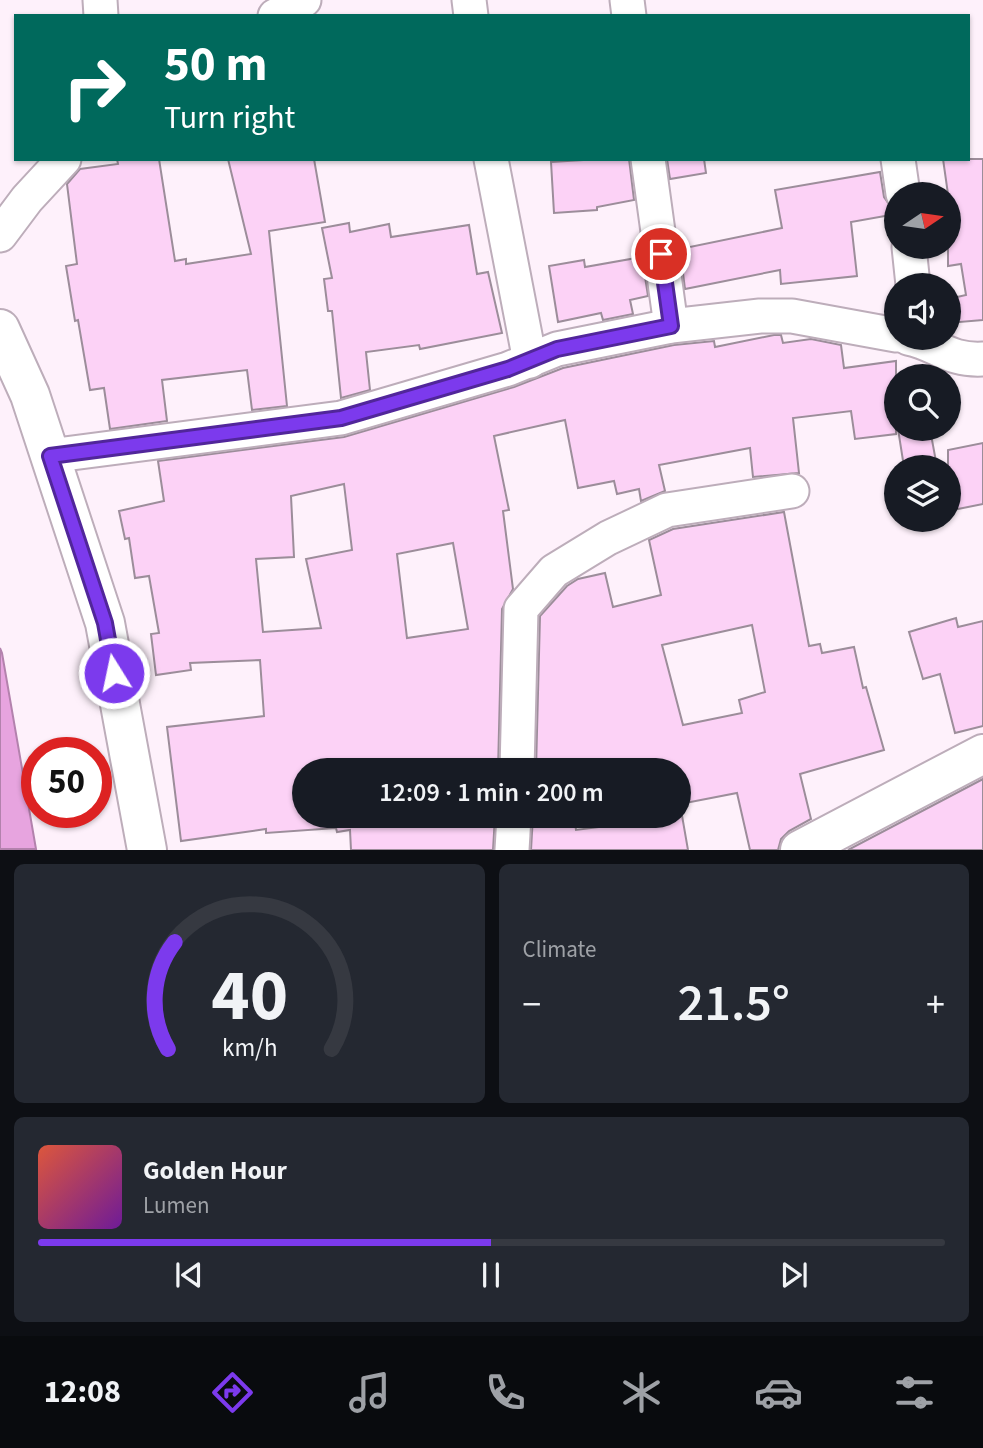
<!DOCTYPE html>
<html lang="en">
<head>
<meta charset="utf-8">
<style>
  body { margin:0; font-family:"Source Sans 3",sans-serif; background:#242831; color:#f1f3f6; height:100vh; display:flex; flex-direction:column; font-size:26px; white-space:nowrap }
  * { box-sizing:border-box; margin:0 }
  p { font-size:23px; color:#9ea1a6 }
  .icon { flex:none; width:38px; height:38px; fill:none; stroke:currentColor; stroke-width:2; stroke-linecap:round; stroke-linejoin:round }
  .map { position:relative; height:850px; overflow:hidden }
  .panel { display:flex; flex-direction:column; gap:14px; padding:14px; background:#0d0f14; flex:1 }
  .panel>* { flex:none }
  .banner { position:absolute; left:14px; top:14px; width:956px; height:147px; border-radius:0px; box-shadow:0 2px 5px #0004; background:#00695c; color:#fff; overflow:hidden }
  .needle { width:46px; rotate:77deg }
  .tools { position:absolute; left:884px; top:182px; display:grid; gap:14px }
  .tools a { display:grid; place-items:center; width:77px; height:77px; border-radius:50%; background:#171b24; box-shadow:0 2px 5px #0004; font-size:35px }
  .speed { position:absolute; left:21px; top:737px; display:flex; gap:14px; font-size:35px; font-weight:700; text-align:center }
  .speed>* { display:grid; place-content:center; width:91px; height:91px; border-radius:50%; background:#171b24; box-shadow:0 2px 5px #0004; line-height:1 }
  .speed .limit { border:10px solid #d22; background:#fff; color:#111 }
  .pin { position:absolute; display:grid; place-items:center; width:60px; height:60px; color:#fff; margin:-30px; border:4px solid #fff; border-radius:50%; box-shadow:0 2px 7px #0007 }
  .me { position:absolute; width:77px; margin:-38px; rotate:350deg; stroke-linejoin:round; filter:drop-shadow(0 0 5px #0008) }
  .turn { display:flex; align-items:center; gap:24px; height:147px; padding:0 35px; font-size:32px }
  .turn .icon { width:91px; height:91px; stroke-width:2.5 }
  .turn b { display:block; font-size:49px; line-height:60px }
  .big { font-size:52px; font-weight:600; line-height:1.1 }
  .panel .widget { flex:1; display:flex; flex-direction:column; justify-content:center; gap:10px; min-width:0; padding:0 24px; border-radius:10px; background:#242831 }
  .panel .dial { align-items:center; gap:0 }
  .dial svg { height:182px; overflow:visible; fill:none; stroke:#363941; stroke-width:7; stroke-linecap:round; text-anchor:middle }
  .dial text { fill:#f1f3f6; stroke:none }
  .song { display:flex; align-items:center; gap:21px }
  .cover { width:84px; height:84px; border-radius:10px; background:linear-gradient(135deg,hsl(10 70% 55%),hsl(280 70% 35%)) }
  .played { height:7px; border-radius:4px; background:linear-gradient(90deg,#7c3aed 50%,#363941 50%) }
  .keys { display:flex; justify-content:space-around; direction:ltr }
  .heat { display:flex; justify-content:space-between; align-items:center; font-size:38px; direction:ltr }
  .panel .tiles { flex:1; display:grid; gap:14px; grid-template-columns:1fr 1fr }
  .widget:last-child { grid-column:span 2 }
  .trip { position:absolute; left:292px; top:758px; width:399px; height:70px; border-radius:35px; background:#171b24; box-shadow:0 2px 5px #0004; font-weight:600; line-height:70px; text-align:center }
  .menu { display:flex; height:112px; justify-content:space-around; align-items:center; background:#090b0e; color:#9ea1a6 }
  .menu .icon { width:49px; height:49px }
  .menu .active { color:#7c3aed }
  .menu b { font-size:32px; color:#f1f3f6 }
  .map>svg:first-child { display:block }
  .water { fill:#e7a4df; stroke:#b382ad; stroke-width:2 }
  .building { fill:#fcd2f6; stroke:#9c8d9a; stroke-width:2; fill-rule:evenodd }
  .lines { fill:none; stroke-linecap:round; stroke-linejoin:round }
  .street-casing { stroke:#bdadba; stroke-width:37 }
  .secondary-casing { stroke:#bdadba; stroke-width:42 }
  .street { stroke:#fff; stroke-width:33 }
  .secondary { stroke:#fff; stroke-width:38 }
  .route-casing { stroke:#51269a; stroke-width:18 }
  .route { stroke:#7c3aed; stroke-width:12 }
</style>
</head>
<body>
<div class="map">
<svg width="983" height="850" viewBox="0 0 983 850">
  <rect width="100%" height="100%" fill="#fef1fb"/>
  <polygon class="water" points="0,648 2,653 36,849 0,849"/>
  <g class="building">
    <polygon points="117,159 159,159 175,261 186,259 186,264 251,254 228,159 314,159 325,222 269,231 287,406 252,410 247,370 162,380 167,421 110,429 104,388 90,390 78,320 75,321 66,266 77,264 67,184 80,169 118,164"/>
    <polygon points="600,159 629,159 634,200 597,207 597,210 554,213 551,162"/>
    <polygon points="667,159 704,159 706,173 670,179"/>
    <polygon points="943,159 983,159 983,320 948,323 948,299 966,295 961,264 948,266 948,194"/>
    <polygon points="880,172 884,197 896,214 851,222 857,276 781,284 780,270 685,289 680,249 782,228 775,190"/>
    <polygon points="349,223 350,232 389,224 391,237 469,225 477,274 488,272 502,333 420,349 419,345 366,352 370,390 341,398 332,311 328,311 324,279 332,278 322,228"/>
    <polygon points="642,257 648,296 630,300 633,314 603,320 601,313 558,322 549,266 584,260 585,267"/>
    <path d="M774 335H781L783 343 811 339 841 345 844 368 896 361V434L855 439 851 411 793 418 799 473 753 477 750 448 659 465 665 491 641 501 639 489 617 494 614 481 578 488 565 420 494 436 509 510 503 511 513 589 502 609 498 770H304V816H495L493 850H351L350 830 337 832 336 828 266 833V829L181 841 167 727 264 716 260 660 190 663 191 670 156 675 151 634 159 633 149 576 135 578 129 538 125 539 119 511 164 501 158 461 344 437 514 387 563 368 674 345 714 341 715 347ZM344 484 352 550 306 559 321 628 263 632 256 559 294 557 291 496ZM453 543 468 629 407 638 397 554Z"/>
    <polygon points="898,429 930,429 937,467 904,467"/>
    <polygon points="983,443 983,504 948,511 948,450"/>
    <path d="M784 512 809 646 820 644 822 653 854 647 863 688 866 687 884 750 800 774 811 819 789 831 781 839 778 850H750L737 793 680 804 688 850H531L533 816H574L576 830 655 820 654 816H679V770H536L540 616 567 586 578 579 605 573 613 607 661 595 649 540 673 529ZM752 625 765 692 739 700 742 713 683 725 662 645Z"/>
    <polygon points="956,618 958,627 983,621 983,726 955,733 940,674 923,679 909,632"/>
    <polygon points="983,779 983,850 848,850"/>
  </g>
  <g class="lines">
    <g class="street-casing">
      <g id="street">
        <polyline points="100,0 101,16"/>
        <polyline points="469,0 471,16"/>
        <polyline points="627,0 629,16"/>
        <polyline points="275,16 304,0"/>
        <polyline points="491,159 530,361"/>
        <polyline points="648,159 671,326"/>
        <polyline points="898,159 903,194"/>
        <polyline points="0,235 27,199 64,159"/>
        <polyline points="909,247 913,285"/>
        <path d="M908 338C938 344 948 361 983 359"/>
        <polyline points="49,456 341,418 508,369 557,349 671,326 760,316 792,316 896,335"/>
        <polyline points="517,770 521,609 554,571 608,538 667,510 792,491"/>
        <polyline points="512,850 514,816"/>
      </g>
    </g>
    <g class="secondary-casing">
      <g id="secondary">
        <polyline points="0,329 30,395 105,623 147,850"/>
        <polyline points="800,850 983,754"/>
      </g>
    </g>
    <use href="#street" class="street"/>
    <use href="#secondary" class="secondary"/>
  </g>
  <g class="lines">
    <g class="route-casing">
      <polyline id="route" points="114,673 105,623 50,456 341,418 508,369 557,349 671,326 661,254"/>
    </g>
    <use href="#route" class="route"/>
  </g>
</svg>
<div class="tools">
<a><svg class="needle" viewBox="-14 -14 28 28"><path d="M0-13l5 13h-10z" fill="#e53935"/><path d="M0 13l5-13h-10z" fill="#9ea1a6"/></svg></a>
<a><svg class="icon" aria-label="sound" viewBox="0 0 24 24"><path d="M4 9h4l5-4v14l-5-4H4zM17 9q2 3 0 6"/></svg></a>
<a><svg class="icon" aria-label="search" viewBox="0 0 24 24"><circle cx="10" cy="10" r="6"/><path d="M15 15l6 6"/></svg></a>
<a><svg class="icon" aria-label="layers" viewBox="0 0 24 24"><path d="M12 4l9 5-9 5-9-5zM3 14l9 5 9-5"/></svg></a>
</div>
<div class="speed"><div class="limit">50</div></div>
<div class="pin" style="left:661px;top:254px;background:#d93025"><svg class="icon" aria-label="arrive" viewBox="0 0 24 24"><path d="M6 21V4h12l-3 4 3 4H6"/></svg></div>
<svg class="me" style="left:114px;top:673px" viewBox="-20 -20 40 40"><circle r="17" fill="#7c3aed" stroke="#fff" stroke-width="3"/><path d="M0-11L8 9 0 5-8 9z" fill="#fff"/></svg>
<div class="trip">12:09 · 1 min · 200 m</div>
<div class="banner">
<div class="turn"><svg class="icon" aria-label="right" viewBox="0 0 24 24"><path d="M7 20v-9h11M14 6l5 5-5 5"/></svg><div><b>50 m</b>Turn right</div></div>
</div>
</div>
<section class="panel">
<div class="tiles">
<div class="widget dial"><svg viewBox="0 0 100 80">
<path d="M14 69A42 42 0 1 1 86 69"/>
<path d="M14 69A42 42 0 0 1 17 22" stroke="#7c3aed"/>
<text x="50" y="56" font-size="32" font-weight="700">40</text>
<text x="50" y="72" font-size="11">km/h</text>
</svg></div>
<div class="widget"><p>Climate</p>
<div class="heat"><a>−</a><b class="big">21.5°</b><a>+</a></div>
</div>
<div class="widget">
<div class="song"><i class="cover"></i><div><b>Golden Hour</b><p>Lumen</p></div></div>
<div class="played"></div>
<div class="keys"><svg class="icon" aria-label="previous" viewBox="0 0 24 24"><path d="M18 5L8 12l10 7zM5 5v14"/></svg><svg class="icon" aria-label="pause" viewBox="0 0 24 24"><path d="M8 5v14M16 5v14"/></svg><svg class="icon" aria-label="next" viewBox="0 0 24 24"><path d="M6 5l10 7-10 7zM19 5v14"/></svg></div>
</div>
</div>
</section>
<nav class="menu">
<b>12:08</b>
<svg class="icon active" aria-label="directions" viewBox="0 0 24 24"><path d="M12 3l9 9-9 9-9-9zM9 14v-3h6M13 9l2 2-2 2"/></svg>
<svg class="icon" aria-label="music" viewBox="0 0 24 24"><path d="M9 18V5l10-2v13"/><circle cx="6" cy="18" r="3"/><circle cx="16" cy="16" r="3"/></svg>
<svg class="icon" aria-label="phone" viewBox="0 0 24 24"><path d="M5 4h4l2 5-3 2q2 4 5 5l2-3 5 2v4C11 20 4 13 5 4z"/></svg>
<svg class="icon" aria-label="climate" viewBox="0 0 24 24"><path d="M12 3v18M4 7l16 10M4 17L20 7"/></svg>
<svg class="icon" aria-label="car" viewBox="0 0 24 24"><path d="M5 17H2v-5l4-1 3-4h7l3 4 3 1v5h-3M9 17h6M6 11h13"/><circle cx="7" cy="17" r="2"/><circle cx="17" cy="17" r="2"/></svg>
<svg class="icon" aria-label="filters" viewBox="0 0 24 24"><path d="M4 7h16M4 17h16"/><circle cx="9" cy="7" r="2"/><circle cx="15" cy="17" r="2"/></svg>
</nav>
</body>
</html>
